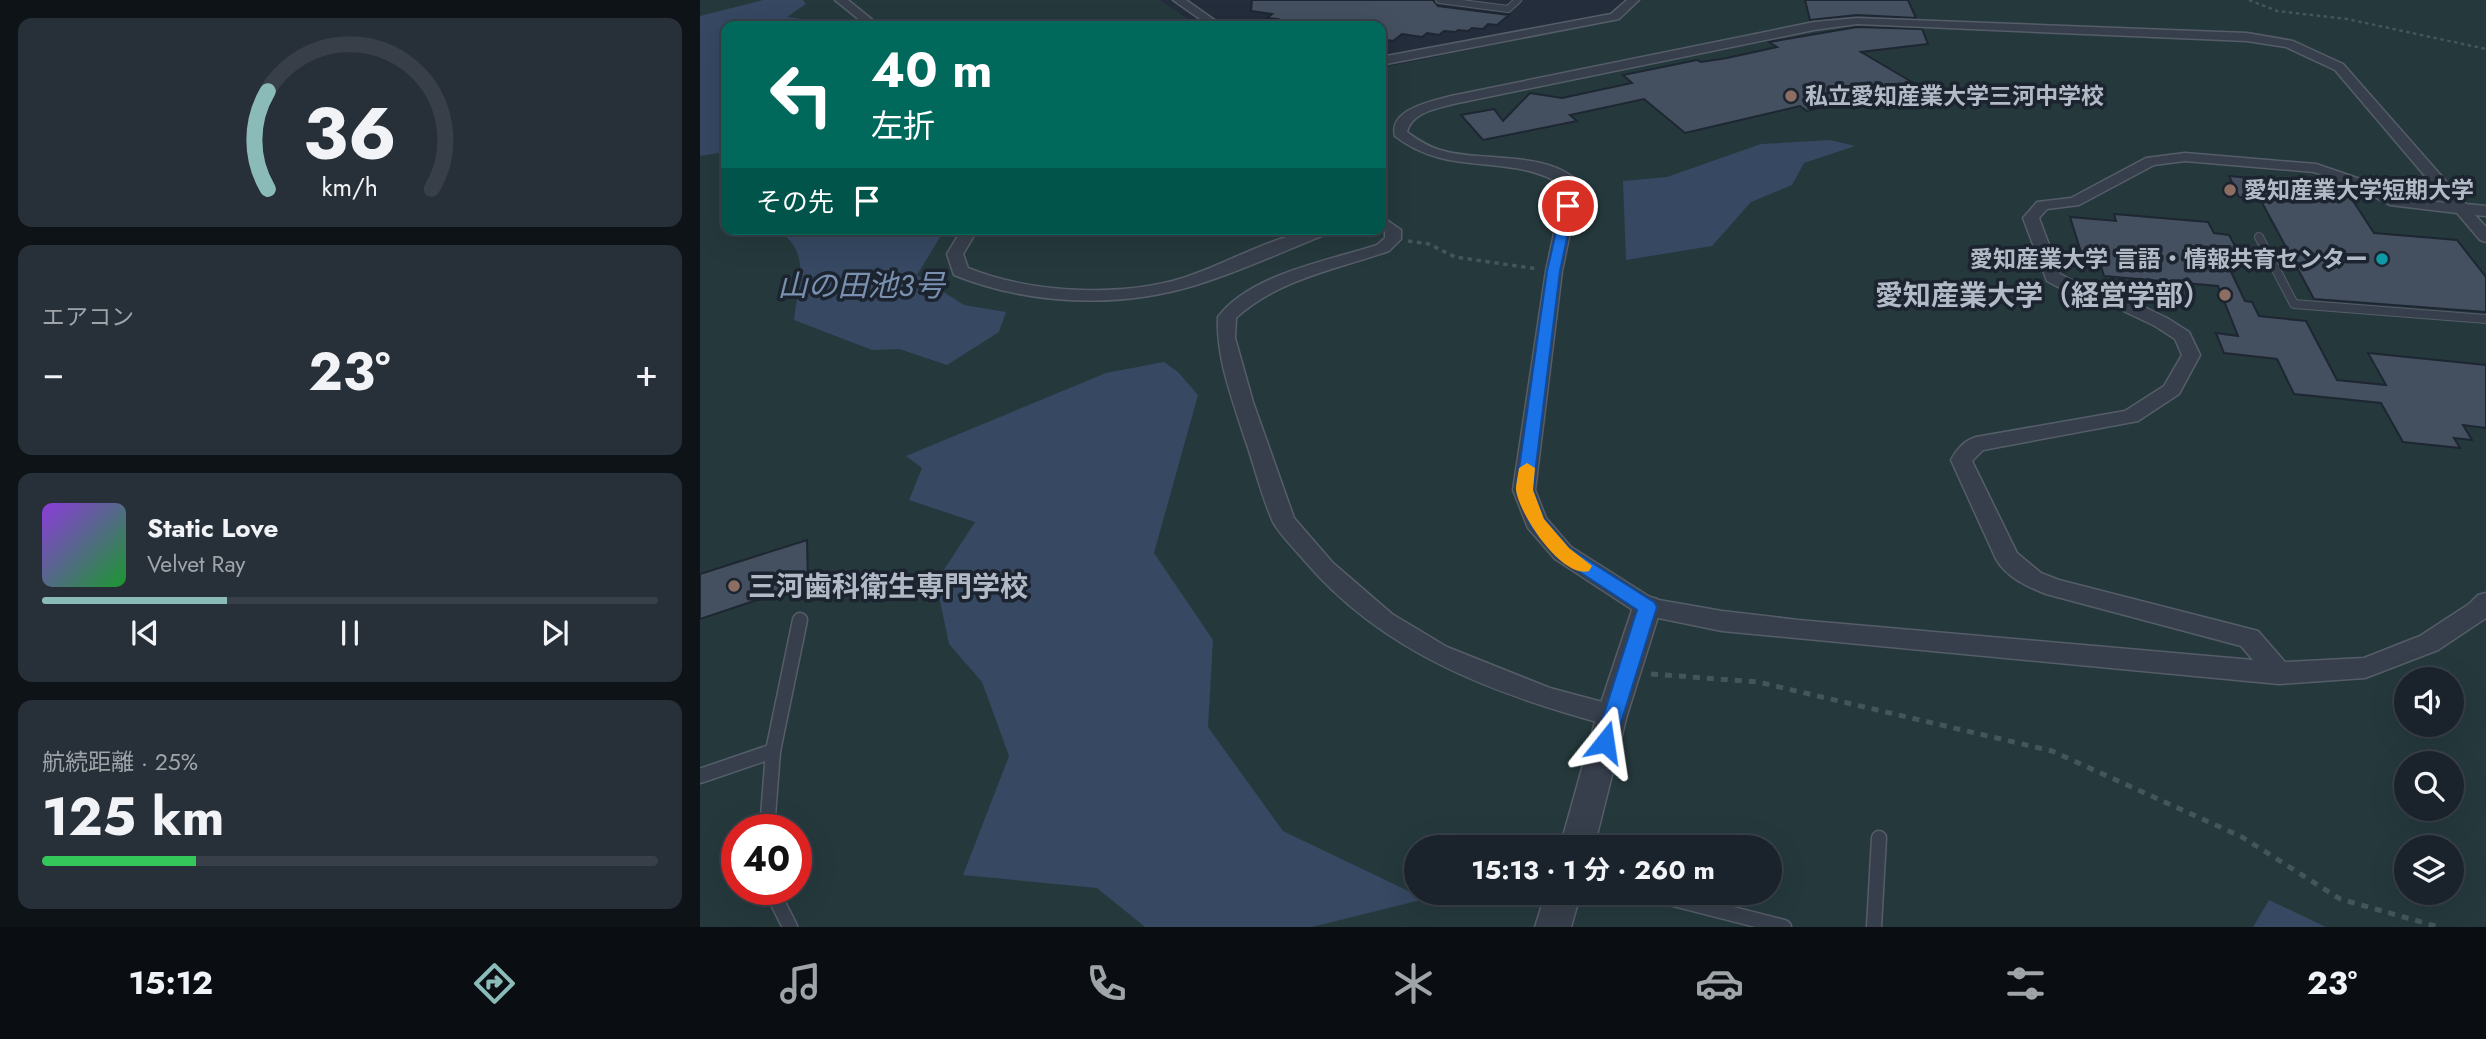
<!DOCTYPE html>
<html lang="ja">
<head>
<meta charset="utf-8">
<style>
  body { margin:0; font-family:Jost,"Noto Sans JP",sans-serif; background:#272f38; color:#f1f3f6; height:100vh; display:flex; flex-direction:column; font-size:26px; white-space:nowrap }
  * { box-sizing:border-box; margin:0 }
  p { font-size:23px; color:#9fa4a9 }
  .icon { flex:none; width:38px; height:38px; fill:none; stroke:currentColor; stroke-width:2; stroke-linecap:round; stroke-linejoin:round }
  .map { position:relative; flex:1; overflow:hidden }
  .side { display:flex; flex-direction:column; gap:18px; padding:18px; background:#0e1318; width:700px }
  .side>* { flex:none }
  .hud { position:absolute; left:21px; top:21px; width:665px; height:214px; border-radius:14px; box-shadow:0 7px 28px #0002,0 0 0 2px #383f48; background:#00695c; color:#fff; overflow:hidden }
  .fabs { position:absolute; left:1694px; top:667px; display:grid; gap:14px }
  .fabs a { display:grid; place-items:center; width:70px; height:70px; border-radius:50%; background:#1a222c; box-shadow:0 7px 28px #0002,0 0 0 2px #383f48; font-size:35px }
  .speed { position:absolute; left:21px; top:814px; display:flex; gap:14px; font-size:35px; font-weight:700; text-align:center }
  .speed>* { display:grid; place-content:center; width:91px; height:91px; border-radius:50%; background:#1a222c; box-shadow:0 7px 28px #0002,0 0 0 2px #383f48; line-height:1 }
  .speed .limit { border:10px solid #d22; background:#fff; color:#111 }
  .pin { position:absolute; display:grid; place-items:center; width:60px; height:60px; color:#fff; margin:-30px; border:4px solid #fff; border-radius:50%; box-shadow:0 2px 7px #0007 }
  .me { position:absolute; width:77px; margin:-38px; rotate:15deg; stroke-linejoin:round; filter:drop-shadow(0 0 5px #0008) }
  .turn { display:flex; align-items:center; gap:24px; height:147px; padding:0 35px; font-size:32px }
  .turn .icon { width:91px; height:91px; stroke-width:2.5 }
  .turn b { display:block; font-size:49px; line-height:60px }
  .then { display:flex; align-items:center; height:66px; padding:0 35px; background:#0003; gap:14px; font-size:26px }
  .big { font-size:52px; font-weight:700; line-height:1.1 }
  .side .widget { flex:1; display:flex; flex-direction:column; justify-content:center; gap:10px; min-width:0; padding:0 24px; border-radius:14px; background:#272f38 }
  .side .dial { align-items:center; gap:0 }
  .dial svg { height:182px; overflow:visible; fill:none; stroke:#383f48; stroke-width:7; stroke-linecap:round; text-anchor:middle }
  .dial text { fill:#f1f3f6; stroke:none }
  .song { display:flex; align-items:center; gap:21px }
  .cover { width:84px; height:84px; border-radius:10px; background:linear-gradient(135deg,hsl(270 70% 55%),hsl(130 70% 35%)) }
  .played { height:7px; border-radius:4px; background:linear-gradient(90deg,#8bbbb9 30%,#383f48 30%) }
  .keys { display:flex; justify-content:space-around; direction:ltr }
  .heat { display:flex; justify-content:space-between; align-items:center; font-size:38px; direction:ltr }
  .charge { height:10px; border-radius:5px; background:linear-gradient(90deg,#34c759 25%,#383f48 0) }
  .trip { position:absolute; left:704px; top:835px; width:378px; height:70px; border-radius:35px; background:#1a222c; box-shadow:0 7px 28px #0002,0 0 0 2px #383f48; font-weight:700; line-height:70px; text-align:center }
  .tab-bar { display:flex; height:112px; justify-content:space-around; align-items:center; background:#0a0e12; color:#9fa4a9 }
  .tab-bar .icon { width:49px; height:49px }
  .tab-bar .selected { color:#8bbbb9 }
  .tab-bar b { font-size:32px; color:#f1f3f6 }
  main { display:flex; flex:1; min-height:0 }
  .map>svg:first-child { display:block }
  .green { fill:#25393c; fill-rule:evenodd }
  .water { fill:#364862 }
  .building { fill:#445060; stroke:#1e2632; stroke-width:2 }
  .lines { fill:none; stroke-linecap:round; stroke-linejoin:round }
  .service-far2-casing { stroke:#555d69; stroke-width:8 }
  .service-far1-casing { stroke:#555d69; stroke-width:10 }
  .service-casing { stroke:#555d69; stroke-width:17 }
  .minor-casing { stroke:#555d69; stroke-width:3 }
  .tertiary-casing { stroke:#555d69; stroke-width:3 }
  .path-far2 { stroke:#43565a; stroke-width:2.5; stroke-dasharray:3.5 3.5; stroke-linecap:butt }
  .path-far1 { stroke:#43565a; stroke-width:3.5; stroke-dasharray:4.5 4.5; stroke-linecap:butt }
  .path { stroke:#43565a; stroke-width:5; stroke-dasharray:7 7; stroke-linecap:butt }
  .service-far2 { stroke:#373f4c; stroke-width:6 }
  .service-far1 { stroke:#373f4c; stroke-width:8 }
  .service { stroke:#373f4c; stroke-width:14 }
  .minor { fill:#373f4c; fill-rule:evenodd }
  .tertiary { fill:#373f4c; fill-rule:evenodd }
  .route { fill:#1a73e8; stroke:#114b97; stroke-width:2 }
  .slow { fill:#f59e0b }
  .education-dot { fill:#8d6e63; stroke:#1c2430; stroke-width:2.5 }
  .culture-dot { fill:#0f9aa8; stroke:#1c2430; stroke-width:2.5 }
  .labels { text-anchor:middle; stroke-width:7; stroke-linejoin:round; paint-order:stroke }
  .far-poi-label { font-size:23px; font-weight:bold; fill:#b2bac7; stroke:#1c2430; text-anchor:start }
  .poi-label { font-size:28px; font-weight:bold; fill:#b2bac7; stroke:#1c2430; text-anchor:end }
  .water-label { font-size:30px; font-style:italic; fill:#7a90af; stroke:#1c2430 }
</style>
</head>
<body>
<main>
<section class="side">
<div class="widget dial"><svg viewBox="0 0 100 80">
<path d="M14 69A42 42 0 1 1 86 69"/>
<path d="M14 69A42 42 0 0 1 14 26" stroke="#8bbbb9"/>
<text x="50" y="56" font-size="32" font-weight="700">36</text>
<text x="50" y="72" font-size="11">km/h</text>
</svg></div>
<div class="widget"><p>エアコン</p>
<div class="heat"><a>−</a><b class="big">23°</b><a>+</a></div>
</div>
<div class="widget">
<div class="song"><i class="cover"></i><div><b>Static Love</b><p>Velvet Ray</p></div></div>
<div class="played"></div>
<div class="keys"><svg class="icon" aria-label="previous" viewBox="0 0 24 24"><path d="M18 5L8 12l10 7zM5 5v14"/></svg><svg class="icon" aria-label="pause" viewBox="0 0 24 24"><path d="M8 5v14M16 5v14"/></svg><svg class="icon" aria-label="next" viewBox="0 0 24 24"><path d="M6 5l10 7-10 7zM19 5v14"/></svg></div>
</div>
<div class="widget"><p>航続距離 · 25%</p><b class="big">125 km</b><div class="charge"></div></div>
</section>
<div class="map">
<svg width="1786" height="927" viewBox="0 0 1786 927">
  <rect width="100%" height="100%" fill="#232d3b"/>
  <path class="green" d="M0 0H460L498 26H26V229H681V68L922 18 940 0H1786V927H0ZM1706 679H1752V724H1706ZM1706 763H1752V808H1706ZM37 830H96V889H37ZM716 847H1069V892H716ZM1706 847H1752V892H1706Z"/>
  <g class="water">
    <polygon points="63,0 103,0 106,4 87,17 150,26 26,26 26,152 0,156 0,16"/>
    <polygon points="1130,140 1155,146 1104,163 1092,185 1051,202 1012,246 926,260 923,181 967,177 1061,144"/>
    <path d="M76 229H245L217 275 264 305 306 312 299 332 247 365 199 349 172 350 94 320C98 284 113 252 76 229Z"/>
    <polygon points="464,362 478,372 498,395 454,553 513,640 508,727 583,831 725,899 612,927 445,927 397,888 263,875 309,756 282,682 249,644 236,582 275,522 209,500 222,468 206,456 406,373"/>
    <polygon points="1569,900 1626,927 1553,927"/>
  </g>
  <g class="building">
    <polygon points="552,0 733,0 738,6 809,15 797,25 788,24 783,29 772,28 768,31 758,30 756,32 744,31 739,35 727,33 722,37 702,34 693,41 681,39 681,26 603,26 572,22 577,19 567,18 572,14 551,11"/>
    <polygon points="1105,0 1208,0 1216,18 1157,15 1110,20"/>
    <polygon points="1157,27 1222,29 1228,44 1161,52 1217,85 1107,111 1100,106 985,133 944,99 870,115 877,121 783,140 761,115 794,109 803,121 830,93 862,98 932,83 923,75 997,60 1001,62 1027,58 1077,47 1069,42"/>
    <polygon points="1529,176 1563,179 1566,183 1646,190 1674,233 1757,240 1786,277 1786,312 1614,299 1560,199 1539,197"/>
    <polygon points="1414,214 1508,222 1514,233 1529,235 1540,255 1522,253 1545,301 1552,302 1559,316 1606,321 1637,380 1686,385 1668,353 1786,365 1786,428 1763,425 1772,440 1754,438 1760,448 1703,442 1681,403 1594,394 1577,359 1524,353 1516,333 1538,336 1518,286 1404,276 1401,266 1385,265 1370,217 1416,221"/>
    <polygon points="107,540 108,583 0,619 0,574"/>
  </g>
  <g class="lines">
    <g class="service-far2-casing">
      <polyline id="service-far2" points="739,0 808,9 818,0"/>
    </g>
    <g class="service-far1-casing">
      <polyline id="service-far1" points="1559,237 1594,304 1786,319"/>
    </g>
    <g class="service-casing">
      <g id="service">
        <polyline points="0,776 73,751 100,620"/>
        <polyline points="67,830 73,751"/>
        <polyline points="71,889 90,927"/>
        <polyline points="946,892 1084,927"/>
        <polyline points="1174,927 1179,838"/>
      </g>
    </g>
    <g class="minor-casing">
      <g id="minor">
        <polygon points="135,0 148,0 180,26 167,26"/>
        <polygon points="473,0 486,0 523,26 510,26"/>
        <polygon points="927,0 939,0 919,19 681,65 681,57 911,14"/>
        <path d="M1157 18 1547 33 1593 41 1643 64 1766 204 1786 206V216L1775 215 1786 227V242L1780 240 1757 213 1690 205 1653 186 1614 172 1485 161 1454 165 1379 205 1347 209 1339 218 1360 274 1385 287 1421 296 1467 318 1489 332 1500 355 1479 394 1438 421 1283 450 1272 461 1317 553 1341 573 1359 580 1558 631 1585 662 1664 658 1720 636 1769 604 1778 595 1786 593V618L1738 650 1665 678 1579 684 1022 631 939 614 855 559 828 528 813 490 846 271 864 186C810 151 750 179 695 136 688 109 733 101 751 96L1114 22ZM1157 24 1547 41 1586 47 1635 70 1748 203 1698 198 1663 180 1616 164 1485 153 1446 158 1371 198 1337 202 1323 218 1347 281 1373 295 1409 304 1455 326 1475 339 1482 355 1464 386 1425 411 1276 437C1265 440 1256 450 1251 460L1296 559C1306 577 1328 587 1346 594L1541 646 1553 660 1098 620 1022 611 953 599 871 547 846 518 835 490 862 271 880 184C849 149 781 163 740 150 727 146 718 140 707 132 712 112 736 109 753 104L1114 30Z"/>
        <path d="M681 216 701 230V239L689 251C637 269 576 280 536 318L535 338 553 402 594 518 633 563 692 614 747 647 850 688 921 707 925 715 921 723 912 726C796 695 683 654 603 559 594 548 580 535 573 522 561 495 554 464 544 436 532 398 516 357 518 317 550 274 628 261 677 245L685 238V232L681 228Z"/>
        <path d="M262 229H278L263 254 268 268C332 294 432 299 497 273 540 257 587 229 633 229L631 232C586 250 542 271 496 285 418 309 329 305 254 275L247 254Z"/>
      </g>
    </g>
    <g class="tertiary-casing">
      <g id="tertiary">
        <polygon points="947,596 957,599 961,607 927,715 894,847 860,847 897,715 933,607 937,599"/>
        <polygon points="846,892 881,892 871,927 835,927"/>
      </g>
    </g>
    <polyline class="path-far2" points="1549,0 1577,11 1647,19 1786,49"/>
    <polyline class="path-far1" points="708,241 729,244 755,257 838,269"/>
    <polyline class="path" points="951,674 1058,682 1352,751 1542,837 1640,899 1739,927"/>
    <use href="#service-far2" class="service-far2"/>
    <use href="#service-far1" class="service-far1"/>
    <use href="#service" class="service"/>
    <use href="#minor" class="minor"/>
    <use href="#tertiary" class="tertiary"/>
  </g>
  <polygon class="route" points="868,202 874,206 860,271 833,490 844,519 869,548 954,602 957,607 915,742 912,748 905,751 898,748 895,742 937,610 857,557 831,526 816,490 847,271 862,206"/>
  <path class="slow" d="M827 463 835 468 833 490 844 519 869 548 892 566 889 571C862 579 819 514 816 490 816 484 818 475 819 468Z"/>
  <g class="education-dot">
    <circle cx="1091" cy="96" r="7"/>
    <circle cx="1530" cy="190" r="7"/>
    <circle cx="1525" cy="295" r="7"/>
    <circle cx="34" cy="586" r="7"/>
  </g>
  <circle class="culture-dot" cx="1682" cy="259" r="7"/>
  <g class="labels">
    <g class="far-poi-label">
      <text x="1105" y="104">私立愛知産業大学三河中学校</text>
      <text x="1544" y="198">愛知産業大学短期大学</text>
      <text x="1668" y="267" text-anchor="end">愛知産業大学 言語・情報共育センター</text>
    </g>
    <g class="poi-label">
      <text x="1511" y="305">愛知産業大学（経営学部）</text>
      <text x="48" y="596" text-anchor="start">三河歯科衛生専門学校</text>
    </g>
    <g class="water-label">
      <text x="161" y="296">山の田池３号</text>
    </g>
  </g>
</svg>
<div class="fabs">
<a><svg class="icon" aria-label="sound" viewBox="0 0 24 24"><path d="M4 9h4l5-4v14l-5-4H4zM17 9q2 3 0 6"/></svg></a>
<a><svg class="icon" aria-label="search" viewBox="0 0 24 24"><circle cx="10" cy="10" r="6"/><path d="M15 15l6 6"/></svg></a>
<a><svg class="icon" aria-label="layers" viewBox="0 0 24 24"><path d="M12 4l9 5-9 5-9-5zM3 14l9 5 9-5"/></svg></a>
</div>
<div class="speed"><div class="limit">40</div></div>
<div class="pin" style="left:868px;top:206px;background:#d93025"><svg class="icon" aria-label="arrive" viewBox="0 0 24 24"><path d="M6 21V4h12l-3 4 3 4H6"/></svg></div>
<svg class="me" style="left:905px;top:742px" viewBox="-20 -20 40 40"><path d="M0-17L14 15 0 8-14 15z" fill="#1a73e8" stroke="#fff" stroke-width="4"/></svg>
<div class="trip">15:13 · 1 分 · 260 m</div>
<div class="hud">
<div class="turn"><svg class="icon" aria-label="left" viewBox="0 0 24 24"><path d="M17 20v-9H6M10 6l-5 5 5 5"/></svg><div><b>40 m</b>左折</div></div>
<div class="then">その先<svg class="icon" aria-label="arrive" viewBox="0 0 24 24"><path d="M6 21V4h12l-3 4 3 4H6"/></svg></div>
</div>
</div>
</main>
<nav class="tab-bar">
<b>15:12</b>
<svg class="icon selected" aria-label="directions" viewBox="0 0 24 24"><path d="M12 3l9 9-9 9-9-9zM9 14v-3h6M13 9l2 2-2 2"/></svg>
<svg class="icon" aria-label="music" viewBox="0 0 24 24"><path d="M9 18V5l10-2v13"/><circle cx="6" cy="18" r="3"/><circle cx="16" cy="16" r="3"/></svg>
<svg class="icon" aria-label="phone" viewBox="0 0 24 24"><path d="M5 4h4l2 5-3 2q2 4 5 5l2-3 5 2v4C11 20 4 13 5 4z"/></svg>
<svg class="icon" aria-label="climate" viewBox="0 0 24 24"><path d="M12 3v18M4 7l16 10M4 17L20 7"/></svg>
<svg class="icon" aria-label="car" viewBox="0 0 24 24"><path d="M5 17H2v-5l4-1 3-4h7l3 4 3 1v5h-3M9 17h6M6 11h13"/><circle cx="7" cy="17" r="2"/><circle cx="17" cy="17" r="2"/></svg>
<svg class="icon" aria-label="filters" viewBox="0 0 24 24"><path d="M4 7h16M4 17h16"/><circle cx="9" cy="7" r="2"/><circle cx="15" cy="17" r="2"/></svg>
<b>23°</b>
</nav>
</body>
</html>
